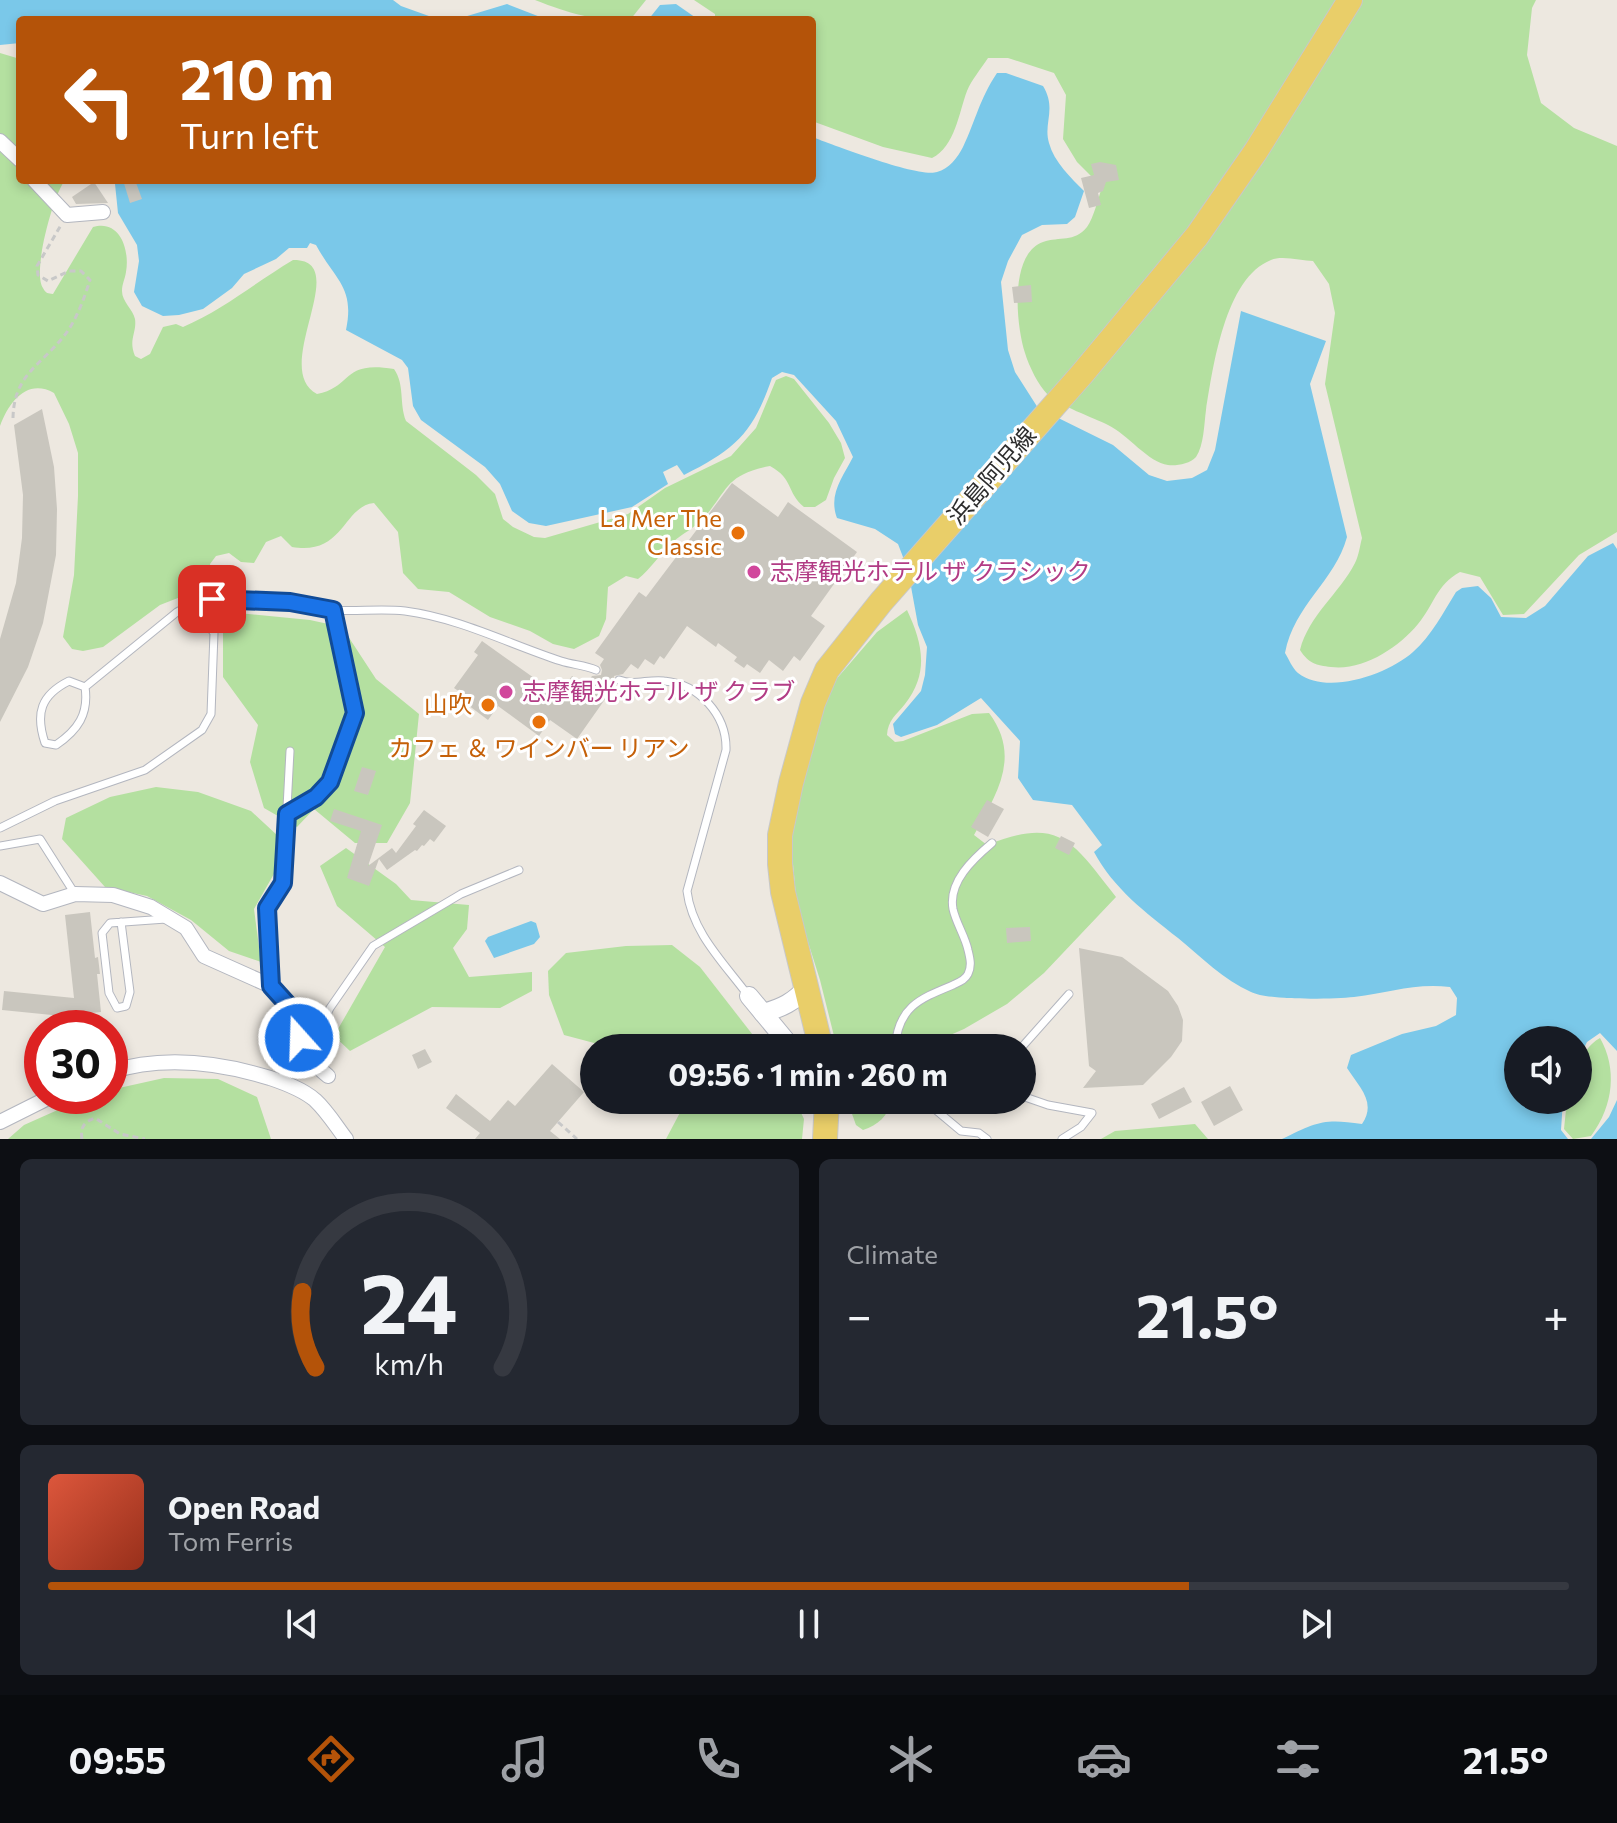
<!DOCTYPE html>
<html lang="en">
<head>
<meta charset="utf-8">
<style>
  body { margin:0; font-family:Commissioner,"Noto Sans JP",sans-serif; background:#242831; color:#f1f3f6; height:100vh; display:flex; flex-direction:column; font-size:30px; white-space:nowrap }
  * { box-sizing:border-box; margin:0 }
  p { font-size:26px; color:#9ea1a6 }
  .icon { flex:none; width:44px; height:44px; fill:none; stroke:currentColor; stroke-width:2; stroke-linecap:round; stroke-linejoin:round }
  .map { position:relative; height:1139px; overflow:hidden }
  .side { display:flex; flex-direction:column; gap:20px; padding:20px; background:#0d0f14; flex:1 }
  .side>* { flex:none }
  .banner { position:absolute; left:16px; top:16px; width:800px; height:168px; border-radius:8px; box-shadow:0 4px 12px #0003; background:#b45309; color:#fff; overflow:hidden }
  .fabs { position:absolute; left:1504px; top:1026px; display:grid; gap:16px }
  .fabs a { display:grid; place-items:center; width:88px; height:88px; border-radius:50%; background:#171b24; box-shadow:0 4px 12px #0003; font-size:40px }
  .speed { position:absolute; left:24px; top:1010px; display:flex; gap:16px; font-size:40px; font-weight:700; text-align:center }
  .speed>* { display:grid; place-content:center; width:104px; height:104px; border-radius:50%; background:#171b24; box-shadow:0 4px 12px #0003; line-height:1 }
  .speed .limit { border:12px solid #d22; background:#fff; color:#111 }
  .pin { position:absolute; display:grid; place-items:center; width:68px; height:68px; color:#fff; margin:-34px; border-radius:16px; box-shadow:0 4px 12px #0006 }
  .me { position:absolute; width:88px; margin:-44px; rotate:340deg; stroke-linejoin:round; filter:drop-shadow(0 0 6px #0008) }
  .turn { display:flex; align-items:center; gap:28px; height:168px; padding:0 32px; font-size:36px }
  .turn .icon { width:104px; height:104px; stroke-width:2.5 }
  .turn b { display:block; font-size:56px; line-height:68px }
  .big { font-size:60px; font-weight:700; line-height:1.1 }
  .side .card { flex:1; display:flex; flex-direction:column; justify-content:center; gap:12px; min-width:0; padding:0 28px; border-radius:12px; background:#242831 }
  .side .dial { align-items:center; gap:0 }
  .dial svg { height:208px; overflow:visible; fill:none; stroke:#363941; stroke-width:7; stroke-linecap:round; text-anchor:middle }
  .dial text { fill:#f1f3f6; stroke:none }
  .song { display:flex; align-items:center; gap:24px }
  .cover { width:96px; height:96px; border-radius:12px; background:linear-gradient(135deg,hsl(10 70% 55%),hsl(10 70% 35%)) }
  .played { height:8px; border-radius:4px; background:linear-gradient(90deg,#b45309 75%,#363941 75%) }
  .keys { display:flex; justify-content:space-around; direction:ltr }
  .heat { display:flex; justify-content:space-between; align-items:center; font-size:44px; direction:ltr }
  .side .tiles { flex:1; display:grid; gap:20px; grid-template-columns:1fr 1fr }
  .card:last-child { grid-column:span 2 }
  .trip { position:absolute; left:580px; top:1034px; width:456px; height:80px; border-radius:40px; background:#171b24; box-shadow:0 4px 12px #0003; font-weight:700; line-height:80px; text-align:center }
  .dock { display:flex; height:128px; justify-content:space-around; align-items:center; background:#090b0e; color:#9ea1a6 }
  .dock .icon { width:56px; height:56px }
  .dock .current { color:#b45309 }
  .dock b { font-size:36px; color:#f1f3f6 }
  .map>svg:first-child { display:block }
  .green { fill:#b4e0a0 }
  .water { fill:#7ac8e9 }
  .building { fill:#c9c6be }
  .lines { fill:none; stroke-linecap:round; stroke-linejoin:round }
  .service-casing { stroke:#b3b6bf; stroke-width:9 }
  .minor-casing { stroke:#b3b6bf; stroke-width:16 }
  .tertiary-casing { stroke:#b3b6bf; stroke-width:20 }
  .primary-casing { stroke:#c8c8c8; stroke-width:26 }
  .path { stroke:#c8c8c8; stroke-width:3; stroke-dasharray:6 4; stroke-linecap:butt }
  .service { stroke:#fff; stroke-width:7 }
  .minor { stroke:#fff; stroke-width:14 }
  .tertiary { stroke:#fff; stroke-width:18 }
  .primary { stroke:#e9ce69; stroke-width:24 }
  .route-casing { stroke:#114b97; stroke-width:20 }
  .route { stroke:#1a73e8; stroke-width:14 }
  .food-dot { fill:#e8710a; stroke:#fff; stroke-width:3 }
  .hotel-dot { fill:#d1479c; stroke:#fff; stroke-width:3 }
  .labels { text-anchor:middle; stroke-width:6; stroke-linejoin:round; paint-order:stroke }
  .street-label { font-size:24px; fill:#2d2d2d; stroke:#fff }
  .food-label { font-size:24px; fill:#c56008; stroke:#fff; text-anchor:end }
  .hotel-label { font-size:24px; fill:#b23c85; stroke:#fff; text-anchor:start }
</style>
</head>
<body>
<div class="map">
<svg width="1617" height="1139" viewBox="0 0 1617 1139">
  <rect width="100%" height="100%" fill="#ede8e0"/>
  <g class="green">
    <path d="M535 0H646L630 20C591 20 571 14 535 0Z"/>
    <path d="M694 0H1536L1532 8 1527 55 1541 103 1574 128 1617 146V532L1579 555 1524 614 1503 615 1480 577 1460 572C1436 585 1434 605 1418 624 1398 648 1363 671 1331 667 1316 665 1309 664 1300 650 1309 615 1339 594 1355 563 1359 555 1360 545 1362 538L1325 384 1335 313 1329 284 1313 261C1302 261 1282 255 1271 260 1225 278 1213 367 1206 410 1204 425 1204 445 1196 457 1190 464 1176 466 1168 465 1149 463 1127 434 1108 425 1094 418 1058 405 1048 395 1038 385 1029 366 1025 353 1016 325 1009 254 1043 242 1060 236 1074 243 1087 227 1094 217 1098 199 1102 187L1077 162 1063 139 1066 95 1054 73 1008 58H988C981 69 972 79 967 91 959 112 955 147 932 158L883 147 812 121V20H715V14Z"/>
    <path d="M0 53 20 59V180H65C53 196 32 272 43 288 46 294 48 293 53 294L93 227C120 219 130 250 126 272 125 279 122 284 122 291 122 302 133 309 135 319 137 333 128 339 135 356L141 359 150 354 163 327 176 324 183 327C223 310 256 282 293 260 355 259 269 369 317 394 353 387 341 360 394 369 405 385 399 403 406 421L476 475 495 494 503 519 513 527 534 537 545 538 628 514 665 488 731 456 756 428 776 380 786 376 794 379 829 423 841 443 845 458 834 478 826 500 815 507H804C786 492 794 479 770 466 725 475 729 489 703 519 694 528 682 534 673 542 660 553 651 569 638 579L626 576 608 587 606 619 599 636 574 649 553 644 530 631 490 617 449 592 418 589 403 573 398 532 374 503C343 506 344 556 292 547L281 536 266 542 254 563 241 562 229 553 216 556 210 564 213 580 206 587 160 605 103 647 83 651 72 649 63 637 74 575 78 496V453L69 424 54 393C27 378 9 402 0 426Z"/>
    <path d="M907 610C922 642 930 672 905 704 896 715 888 720 887 735L895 742 903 741 972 714 989 713C1022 757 996 795 974 835L987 845C1060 816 1072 841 1116 897L1044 973 1007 1004 964 1029 948 1036H915L900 1048H837L820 980 797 907 790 832 806 743 833 683 877 632Z"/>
    <polygon points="238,613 310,620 342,627 376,679 419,714 410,803 387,843 355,843 314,809 297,827 264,808 250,762 258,725 223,677 223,621"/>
    <polygon points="156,787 198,792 251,811 278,836 275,872 254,909 261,962 229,951 191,920 147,896 105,887 62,839 66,818 110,797"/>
    <polygon points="346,848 396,884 411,900 469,905 467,929 453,948 469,977 532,972 532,991 500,1008 432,1007 350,1051 334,1036 385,947 337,906 320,866"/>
    <polygon points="672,945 700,967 763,1048 613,1048 564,1035 549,995 548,971 566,953 626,946"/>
    <path d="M1600 1038C1617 1068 1614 1105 1591 1136L1573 1139 1564 1129 1567 1100H1578C1578 1076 1577 1051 1600 1038Z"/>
    <polygon points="164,1078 218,1079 257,1097 271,1139 8,1139 24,1125 89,1096 110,1096 110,1090"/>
    <polygon points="680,1100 795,1100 804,1119 802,1139 666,1139 684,1105"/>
    <path d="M847 1100H892C888 1116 878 1125 863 1130L856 1125Z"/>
    <polygon points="1195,1124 1208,1139 1101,1139 1115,1131"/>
  </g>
  <g class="water">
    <polygon points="0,0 393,0 401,6 440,20 20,20 20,43 0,45"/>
    <polygon points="507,4 548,20 454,20"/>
    <polygon points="676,4 699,20 648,20 660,5"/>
    <path d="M997 73H1006L1043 86C1057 109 1043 123 1049 143 1054 162 1071 178 1084 191L1075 217 1067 224 1042 225 1022 235 1008 261 1001 282 1008 350 1015 372 1038 408 1113 445 1149 475 1167 481 1192 478 1207 470 1215 450 1241 311 1326 341 1310 384 1347 537C1335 581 1294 605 1285 653 1289 659 1292 668 1298 673 1328 696 1388 674 1413 652 1432 635 1443 613 1456 592L1462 588 1478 586 1491 598 1501 617 1526 618 1545 606 1588 556 1613 543 1617 549V1051L1600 1033 1587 1042 1578 1060V1040H1518V1100H1563L1561 1130 1568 1139H1282C1316 1122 1324 1118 1362 1124 1377 1102 1359 1087 1347 1068L1351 1055 1402 1034 1436 1026 1456 1015 1457 998 1450 987C1413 983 1390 993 1354 997 1332 999 1270 1001 1251 992 1224 980 1201 957 1178 938 1145 912 1114 889 1094 852L1102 845 1072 805 1033 800 1018 778 1020 741 981 698 937 725 901 737 895 734 893 724 921 691 925 675 927 647 918 625 908 570 898 544 875 529 837 518C828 494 843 477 853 457L836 421 794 375 782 372 772 378C753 433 736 449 684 475L677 465 663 472 668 484 632 507 546 526 529 523 512 511 500 484 485 467 421 420 413 406 408 368 402 360 346 330C355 287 335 280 316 245L310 243 307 248H289L276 259 244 274 232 288 203 309 179 315 163 316 142 306 134 292 139 261 137 245 118 213 115 184 121 180H812V137C834 145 918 178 937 172 949 169 958 157 963 147 976 120 979 100 997 73Z"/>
    <polygon points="531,921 536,923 540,937 534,944 494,958 485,941 488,937"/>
    <polygon points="1617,1100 1617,1139 1591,1139 1609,1117"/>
  </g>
  <g class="building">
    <polygon points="1100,162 1116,165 1119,180 1106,182 1103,191 1098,193 1101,205 1089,208 1081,178 1094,175 1091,164"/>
    <polygon points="123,180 135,180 142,199 130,203"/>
    <polygon points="94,182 108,203 76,204 72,197"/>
    <polygon points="1031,285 1032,302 1014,303 1012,287"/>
    <polygon points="42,409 54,467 57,509 56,555 43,623 28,667 0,722 0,639 16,583 22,538 23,495 14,425"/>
    <polygon points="732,483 778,517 788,502 857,552 811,616 825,626 800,661 794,656 783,671 769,660 760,673 747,664 744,668 734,661 737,657 718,643 716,647 687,626 664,659 660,656 654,665 645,659 638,669 631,664 623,674 614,676 613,681 615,685 577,739 550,720 539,736 498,706 488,720 460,699 463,694 454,688 478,655 474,652 482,641 558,695 572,676 585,686 592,676 601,675 602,670 600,665 604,659 595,653 639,592 646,597"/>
    <polygon points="362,767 376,771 368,795 354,791"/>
    <polygon points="987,800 1004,809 988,837 971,827"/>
    <polygon points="334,809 382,825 368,866 392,848 396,853 416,826 413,824 424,810 446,826 434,842 430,839 424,846 422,845 417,851 415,850 387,870 379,859 369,886 347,878 361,831 330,821"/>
    <polygon points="1061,836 1075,843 1069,855 1055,848"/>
    <polygon points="90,912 95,958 98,957 100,974 97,974 101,1012 62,1016 2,1010 4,991 74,998 65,915"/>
    <polygon points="1030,927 1031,941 1007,943 1006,928"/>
    <polygon points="1079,948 1122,957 1168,991 1178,1006 1183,1020 1182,1041 1171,1057 1143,1085 1083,1088 1096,1071 1089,1066"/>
    <polygon points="425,1049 432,1062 418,1069 412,1055"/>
    <polygon points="552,1064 584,1092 550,1131 560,1139 475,1139 480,1133 446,1108 456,1094 490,1121 508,1100 515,1106"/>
    <polygon points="1230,1086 1243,1110 1214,1126 1201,1102"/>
    <polygon points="1184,1087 1192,1102 1159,1119 1151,1104"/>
  </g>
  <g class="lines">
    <g class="service-casing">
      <g id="service">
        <path d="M619 680C634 686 648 679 664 681 699 684 727 715 726 750L687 891C692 932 723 962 747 994"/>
        <path d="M85 687 69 681C41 695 35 713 45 743L56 745C78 730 89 714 85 687L177 612C223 586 282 605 332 610 356 612 380 608 405 611 459 618 509 644 561 661 573 665 585 665 596 670"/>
        <polyline points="287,814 316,797 330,782 355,713 333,610"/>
        <polyline points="0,828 55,801 145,770 202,730 211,714 214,633 190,604"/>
        <polyline points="0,846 40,839 75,894"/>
        <polyline points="121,922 130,992 126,1006 117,1008 109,993 102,933 110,923 166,919"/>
        <polyline points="271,986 267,908 283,883 290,751"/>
        <path d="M895 1048C898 1007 919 999 953 985 959 982 965 980 968 974 972 966 970 958 968 950 965 936 956 923 953 909 948 882 973 859 992 843"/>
        <polyline points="1021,1048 1069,994"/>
        <polyline points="308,1052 330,1008 373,946 461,894 519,870"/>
        <polyline points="1022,1096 1048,1105 1092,1113 1081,1127 1062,1139"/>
        <polyline points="924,1100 961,1131 979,1133 987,1139"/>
      </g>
    </g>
    <g class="minor-casing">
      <g id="minor">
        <polyline points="0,141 20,160"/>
        <polyline points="34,180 67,215 103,212"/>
        <path d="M0 883 43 904 75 894 113 895 151 907 186 928 204 956 271 986C302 1012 293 1049 328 1076"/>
        <path d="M110 1072C163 1055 218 1062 270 1078 285 1083 302 1089 315 1100 327 1111 336 1126 346 1139"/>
        <polyline points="0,1122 52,1096"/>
      </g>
    </g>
    <g class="tertiary-casing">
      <g id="tertiary">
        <polyline points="749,996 792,1048"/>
        <path d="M763 1013C782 1008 794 1002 807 987"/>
      </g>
    </g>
    <g class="primary-casing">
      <g id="primary">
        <polyline points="821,1048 783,892 780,864 780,835 791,783 813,703 827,670 881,602 1082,374 1197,236 1256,151 1350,0"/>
        <polyline points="825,1139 827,1100"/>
      </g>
    </g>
    <g class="path">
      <path d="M13 418C14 375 39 367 64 336 76 321 84 299 90 280L81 271H69L48 281 38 275 37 266 61 225"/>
      <polyline points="558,1122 577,1139"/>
      <path d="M82 1139C80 1127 84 1122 95 1118L120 1134 145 1139"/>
    </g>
    <use href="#service" class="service"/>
    <use href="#minor" class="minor"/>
    <use href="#tertiary" class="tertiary"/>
    <use href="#primary" class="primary"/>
  </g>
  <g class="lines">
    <g class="route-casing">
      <polyline id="route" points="212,599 290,602 333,610 355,713 330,782 316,797 287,814 283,883 267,908 271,986 289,1006 299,1038"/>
    </g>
    <use href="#route" class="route"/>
  </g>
  <g class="food-dot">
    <circle cx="738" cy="533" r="8"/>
    <circle cx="488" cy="705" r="8"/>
    <circle cx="539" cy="722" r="8"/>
  </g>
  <g class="hotel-dot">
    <circle cx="754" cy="572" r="8"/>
    <circle cx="506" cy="692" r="8"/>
  </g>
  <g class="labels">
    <g class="street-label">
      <text transform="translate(992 476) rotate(-49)" y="8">浜島阿児線</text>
    </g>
    <g class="food-label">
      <text x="722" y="527">La Mer The<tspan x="722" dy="28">Classic</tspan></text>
      <text x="472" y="713">山吹</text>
      <text x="539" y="757" text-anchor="middle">カフェ ＆ ワインバー リアン</text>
    </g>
    <g class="hotel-label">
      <text x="770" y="580">志摩観光ホテル ザ クラシック</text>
      <text x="522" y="700">志摩観光ホテル ザ クラブ</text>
    </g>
  </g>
</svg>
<div class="fabs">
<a><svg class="icon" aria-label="sound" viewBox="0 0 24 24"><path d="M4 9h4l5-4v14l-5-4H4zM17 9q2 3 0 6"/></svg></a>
</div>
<div class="speed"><div class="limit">30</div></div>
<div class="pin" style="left:212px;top:599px;background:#d93025"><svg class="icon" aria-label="arrive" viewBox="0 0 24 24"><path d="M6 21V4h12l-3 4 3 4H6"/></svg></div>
<svg class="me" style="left:299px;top:1038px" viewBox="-20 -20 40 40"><circle r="17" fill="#1a73e8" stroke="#fff" stroke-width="3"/><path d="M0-11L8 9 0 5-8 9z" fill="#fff"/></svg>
<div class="trip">09:56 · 1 min · 260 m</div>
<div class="banner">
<div class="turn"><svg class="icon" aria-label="left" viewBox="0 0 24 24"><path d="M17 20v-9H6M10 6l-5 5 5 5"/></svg><div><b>210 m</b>Turn left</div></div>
</div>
</div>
<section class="side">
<div class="tiles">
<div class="card dial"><svg viewBox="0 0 100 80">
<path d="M14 69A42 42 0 1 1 86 69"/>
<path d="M14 69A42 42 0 0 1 9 40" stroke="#b45309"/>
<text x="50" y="56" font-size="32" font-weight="700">24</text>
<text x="50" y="72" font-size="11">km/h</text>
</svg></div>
<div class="card"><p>Climate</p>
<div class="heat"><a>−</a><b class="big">21.5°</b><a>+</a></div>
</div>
<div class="card">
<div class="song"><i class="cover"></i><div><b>Open Road</b><p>Tom Ferris</p></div></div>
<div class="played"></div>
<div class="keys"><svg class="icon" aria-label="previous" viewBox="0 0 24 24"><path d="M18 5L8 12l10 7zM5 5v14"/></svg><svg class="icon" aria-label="pause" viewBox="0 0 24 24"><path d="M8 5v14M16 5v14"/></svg><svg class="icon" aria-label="next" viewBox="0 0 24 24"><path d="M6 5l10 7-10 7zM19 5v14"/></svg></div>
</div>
</div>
</section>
<nav class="dock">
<b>09:55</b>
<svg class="icon current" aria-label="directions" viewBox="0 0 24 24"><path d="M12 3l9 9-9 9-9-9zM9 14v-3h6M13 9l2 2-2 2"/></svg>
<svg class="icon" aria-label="music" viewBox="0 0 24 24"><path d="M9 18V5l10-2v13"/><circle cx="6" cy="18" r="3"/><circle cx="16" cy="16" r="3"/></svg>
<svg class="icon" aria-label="phone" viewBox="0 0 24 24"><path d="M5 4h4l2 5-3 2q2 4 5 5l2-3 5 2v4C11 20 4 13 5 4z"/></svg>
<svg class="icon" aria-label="climate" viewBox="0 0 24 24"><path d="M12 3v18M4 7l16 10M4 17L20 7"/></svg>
<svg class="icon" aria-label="car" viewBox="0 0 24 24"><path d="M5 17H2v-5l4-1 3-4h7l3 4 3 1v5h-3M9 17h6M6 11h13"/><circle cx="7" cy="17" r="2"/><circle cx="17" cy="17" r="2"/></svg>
<svg class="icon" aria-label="filters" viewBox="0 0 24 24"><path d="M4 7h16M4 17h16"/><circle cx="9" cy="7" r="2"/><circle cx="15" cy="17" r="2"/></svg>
<b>21.5°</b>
</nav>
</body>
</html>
